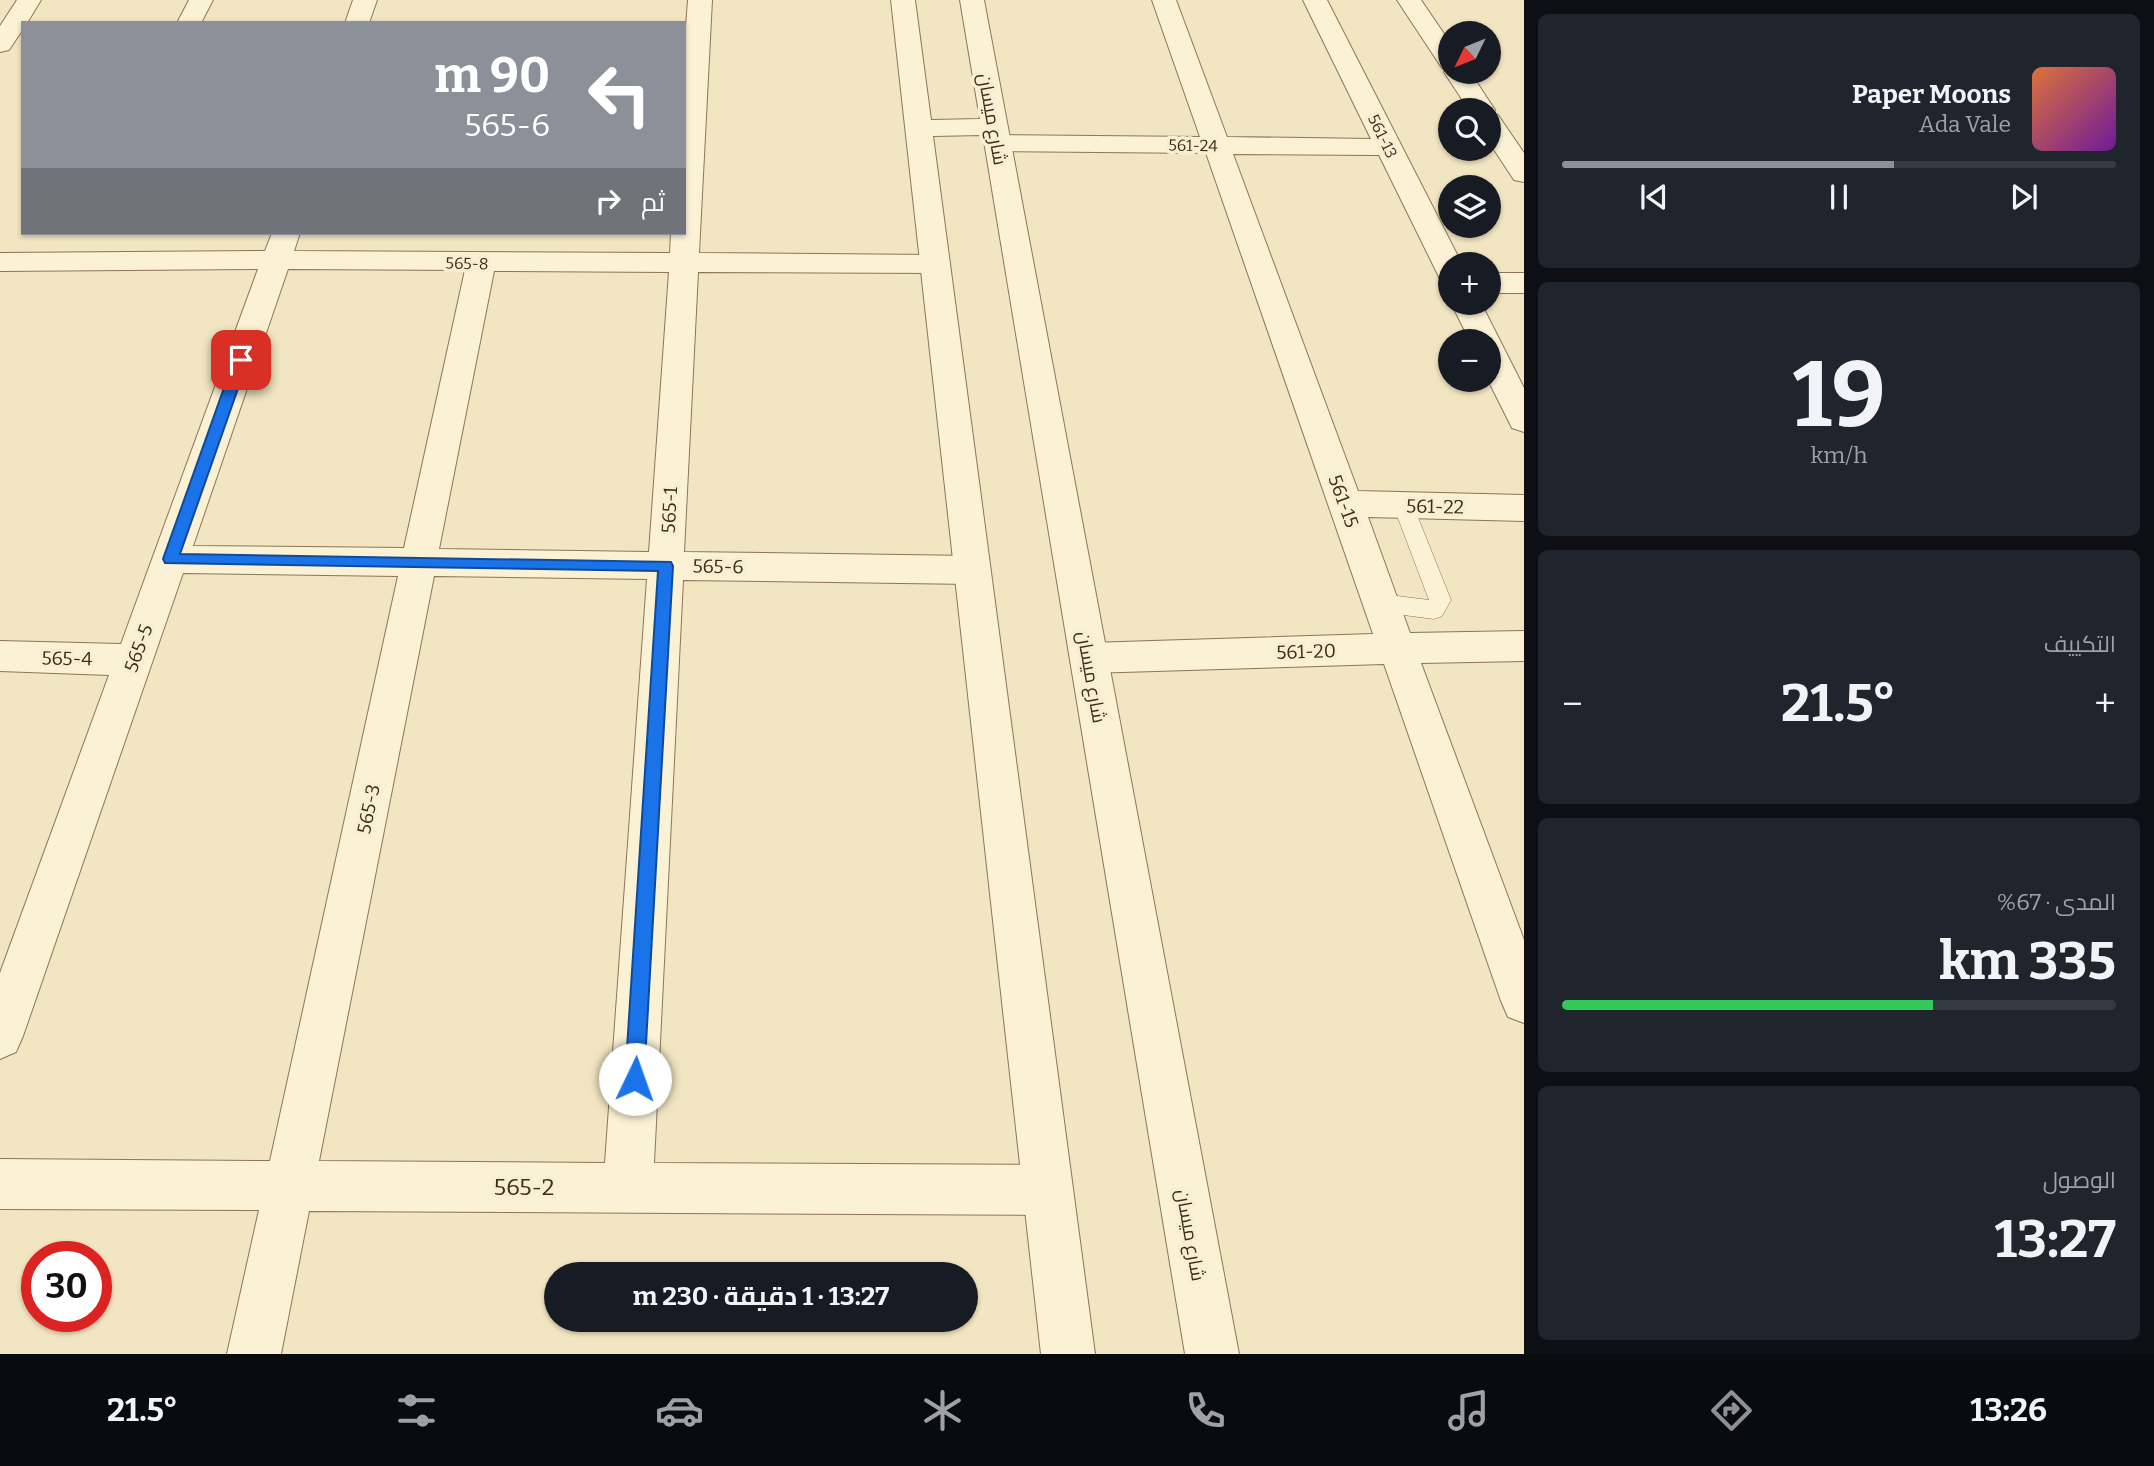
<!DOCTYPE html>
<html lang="ar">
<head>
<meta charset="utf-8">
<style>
  body { margin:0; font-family:Bitter,Cairo,serif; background:#20242c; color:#f1f3f6; direction:rtl; height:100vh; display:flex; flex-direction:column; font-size:26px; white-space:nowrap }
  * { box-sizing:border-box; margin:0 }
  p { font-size:23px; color:#9ea1a6 }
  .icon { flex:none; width:38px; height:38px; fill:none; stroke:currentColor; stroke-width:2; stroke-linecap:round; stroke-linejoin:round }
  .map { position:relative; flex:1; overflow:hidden; direction:ltr }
  .panel { display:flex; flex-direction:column; gap:14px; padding:14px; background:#0d0f14; width:630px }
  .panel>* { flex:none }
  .banner { position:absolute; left:21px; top:21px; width:665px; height:214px; border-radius:0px; box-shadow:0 2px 5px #0004; direction:rtl; background:#8c9099; color:#fff; overflow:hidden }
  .needle { width:46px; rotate:227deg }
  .controls { position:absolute; left:1438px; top:21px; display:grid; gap:14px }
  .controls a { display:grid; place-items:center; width:63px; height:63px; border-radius:50%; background:#171b24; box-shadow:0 2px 5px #0004; font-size:35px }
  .speed { position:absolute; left:21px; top:1241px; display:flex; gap:14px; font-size:35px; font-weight:700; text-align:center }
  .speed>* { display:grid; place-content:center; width:91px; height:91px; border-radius:50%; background:#171b24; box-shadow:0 2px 5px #0004; line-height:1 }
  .speed .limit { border:10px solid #d22; background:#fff; color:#111 }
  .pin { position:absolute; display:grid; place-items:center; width:60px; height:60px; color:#fff; margin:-30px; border-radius:14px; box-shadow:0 4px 10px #0006 }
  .me { position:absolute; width:77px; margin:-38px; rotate:3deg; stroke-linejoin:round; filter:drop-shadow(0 0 5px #0008) }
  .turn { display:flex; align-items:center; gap:24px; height:147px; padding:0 21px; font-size:32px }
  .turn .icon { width:91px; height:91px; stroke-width:2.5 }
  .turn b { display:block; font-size:49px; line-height:60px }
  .then { display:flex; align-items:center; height:66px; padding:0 21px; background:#0003; gap:14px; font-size:26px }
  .big { font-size:52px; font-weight:700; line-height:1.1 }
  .panel .widget { flex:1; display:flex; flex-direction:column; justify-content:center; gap:10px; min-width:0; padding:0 24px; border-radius:10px; background:#20242c }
  .panel .dial { align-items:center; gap:0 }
  .dial b { font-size:91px; line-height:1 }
  .song { display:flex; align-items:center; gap:21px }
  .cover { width:84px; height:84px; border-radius:10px; background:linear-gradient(135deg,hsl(20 70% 55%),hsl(280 70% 35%)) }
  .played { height:7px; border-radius:4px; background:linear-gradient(90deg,#8c9099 60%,#363941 60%) }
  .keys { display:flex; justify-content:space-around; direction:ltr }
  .heat { display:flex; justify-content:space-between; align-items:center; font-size:38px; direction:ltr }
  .charge { height:10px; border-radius:5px; background:linear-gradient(90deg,#34c759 67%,#363941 0) }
  .trip { position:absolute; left:544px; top:1262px; width:434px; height:70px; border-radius:35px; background:#171b24; box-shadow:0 2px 5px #0004; font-weight:700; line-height:70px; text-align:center; direction:rtl }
  .tab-bar { display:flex; height:112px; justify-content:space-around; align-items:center; background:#090b0e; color:#9ea1a6 }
  .tab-bar .icon { width:49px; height:49px }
  .tab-bar .selected { color:#8c9099 }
  .tab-bar b { font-size:32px; color:#f1f3f6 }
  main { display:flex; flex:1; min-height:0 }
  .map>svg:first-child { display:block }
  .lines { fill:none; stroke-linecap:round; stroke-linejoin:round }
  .service-casing { stroke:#8d7557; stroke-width:1 }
  .minor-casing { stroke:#8d7557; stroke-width:2 }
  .tertiary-casing { stroke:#8d7557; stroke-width:2 }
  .service { fill:#fbf1d5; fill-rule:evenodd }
  .minor { fill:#fbf1d5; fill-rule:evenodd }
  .tertiary { fill:#fbf1d5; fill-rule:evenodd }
  .route { fill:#1a73e8; stroke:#114b97; stroke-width:2 }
  .labels { text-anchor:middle; stroke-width:7; stroke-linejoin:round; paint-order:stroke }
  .far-street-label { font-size:16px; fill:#3b2c1c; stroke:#f8eed1 }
  .street-label { font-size:19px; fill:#3b2c1c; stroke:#f8eed1 }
  .near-street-label { font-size:23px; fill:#3b2c1c; stroke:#f8eed1 }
</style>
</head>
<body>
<main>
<section class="panel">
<div class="widget">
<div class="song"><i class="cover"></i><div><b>Paper Moons</b><p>Ada Vale</p></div></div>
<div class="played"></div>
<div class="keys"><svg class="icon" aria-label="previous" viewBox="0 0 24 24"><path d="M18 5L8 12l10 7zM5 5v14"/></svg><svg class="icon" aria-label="pause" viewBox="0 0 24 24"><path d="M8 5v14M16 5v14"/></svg><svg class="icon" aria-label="next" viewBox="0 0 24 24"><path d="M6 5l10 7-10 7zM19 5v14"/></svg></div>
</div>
<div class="widget dial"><b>19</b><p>km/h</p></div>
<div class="widget"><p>التكييف</p>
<div class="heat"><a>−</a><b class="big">21.5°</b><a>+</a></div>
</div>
<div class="widget"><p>المدى · 67%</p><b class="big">335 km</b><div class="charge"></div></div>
<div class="widget"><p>الوصول</p><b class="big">13:27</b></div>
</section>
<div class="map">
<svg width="1524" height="1354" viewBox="0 0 1524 1354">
  <rect width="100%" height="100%" fill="#f2e5c1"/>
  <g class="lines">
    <g class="service-casing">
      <polygon id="service" points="1403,497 1410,500 1413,505 1451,600 1442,616 1434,619 1381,612 1373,609 1370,603 1373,597 1381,594 1429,600 1393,505 1396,500"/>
    </g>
    <g class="minor-casing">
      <g id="minor">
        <polygon points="17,0 41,0 27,23 23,23 23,29 9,50 0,52 0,26"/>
        <polygon points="189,0 213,0 201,23 177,23"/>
        <polygon points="353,0 377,0 369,23 345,23"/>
        <path d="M688 0H712L699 253 935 255 945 257 950 264 945 271 935 273 698 272 684 552 972 556 985 560 990 570 985 580 972 584 683 580 654 1163 1048 1165 1066 1172 1073 1190 1066 1208 1048 1215 309 1211 281 1354H227L259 1210 0 1209V1159L270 1161 398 576 183 573 23 1036 16 1052 0 1059V973L109 675 0 671V641L121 644 258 269 0 271V253L265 251 272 233H300L294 251 670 253 671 233H684V53ZM288 269 465 270 404 548 193 546ZM494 271 669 272 649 552 439 549ZM434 576 647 579 605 1163 319 1161Z"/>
        <polygon points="1152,0 1176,0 1227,137 1371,139 1303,0 1327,0 1462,264 1451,264 1451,281 1440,279 1379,155 1233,154 1358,491 1524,495 1524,521 1368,517 1410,633 1524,631 1524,661 1421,663 1524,940 1524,1023 1508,1017 1501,1001 1384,664 1089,673 1076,669 1070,658 1076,647 1089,643 1373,634 1206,153 998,151 988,149 985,143 988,137 998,135 1200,137"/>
        <polygon points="1397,0 1421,0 1451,44 1451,72 1470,72 1495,110 1492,114 1498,115 1524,153 1524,182 1514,180 1489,142 1489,110 1469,110 1444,72 1446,69 1442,68"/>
        <rect x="1489" y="273" width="35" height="20"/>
        <polygon points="1451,303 1481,303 1524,388 1524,432 1512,428 1488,380 1489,341 1470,341"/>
      </g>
    </g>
    <g class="tertiary-casing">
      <polygon id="tertiary" points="891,0 915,0 931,120 980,119 960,0 984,0 1239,1354 1185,1354 983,135 933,136 1095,1354 1041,1354"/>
    </g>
    <use href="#service" class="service"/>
    <use href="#minor" class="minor"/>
    <use href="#tertiary" class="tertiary"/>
  </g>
  <polygon class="route" points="241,356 248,360 180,554 671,562 673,566 644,1079 641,1086 635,1089 628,1086 625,1079 658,571 165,563 163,559 234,360"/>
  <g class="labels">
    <g class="far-street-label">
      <text transform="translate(1383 136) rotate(64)" y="6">561-13</text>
      <text transform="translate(1193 145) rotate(1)" y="6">561-24</text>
      <text transform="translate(467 263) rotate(1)" y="6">565-8</text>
    </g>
    <g class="street-label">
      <text transform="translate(993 119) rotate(80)" y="7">شارع ميسان</text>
      <text transform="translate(1344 501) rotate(70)" y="7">561-15</text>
      <text transform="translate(1435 506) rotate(1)" y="7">561-22</text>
      <text transform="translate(669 510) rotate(-87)" y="7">565-1</text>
      <text transform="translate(718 566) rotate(1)" y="7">565-6</text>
      <text transform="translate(138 648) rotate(-70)" y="7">565-5</text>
      <text transform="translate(1306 651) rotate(-2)" y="7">561-20</text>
      <text transform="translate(67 658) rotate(1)" y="7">565-4</text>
      <text transform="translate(1092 677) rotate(80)" y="7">شارع ميسان</text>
      <text transform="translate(368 809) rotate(-78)" y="7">565-3</text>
      <text transform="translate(1191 1235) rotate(80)" y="7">شارع ميسان</text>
    </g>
    <g class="near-street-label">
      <text x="524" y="1195">565-2</text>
    </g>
  </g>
</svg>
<div class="controls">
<a><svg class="needle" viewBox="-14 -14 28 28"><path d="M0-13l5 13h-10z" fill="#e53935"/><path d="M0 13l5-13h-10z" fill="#9ea1a6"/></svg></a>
<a><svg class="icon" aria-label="search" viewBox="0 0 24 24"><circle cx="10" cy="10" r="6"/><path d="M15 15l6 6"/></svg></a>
<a><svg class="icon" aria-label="layers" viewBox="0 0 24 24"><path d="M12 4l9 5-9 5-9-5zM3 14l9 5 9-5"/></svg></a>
<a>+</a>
<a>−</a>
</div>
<div class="speed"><div class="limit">30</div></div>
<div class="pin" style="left:241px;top:360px;background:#d93025"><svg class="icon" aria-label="arrive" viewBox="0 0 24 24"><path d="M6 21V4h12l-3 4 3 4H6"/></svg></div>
<svg class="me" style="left:635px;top:1079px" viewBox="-20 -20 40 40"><circle r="19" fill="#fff"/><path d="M0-13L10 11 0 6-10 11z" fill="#1a73e8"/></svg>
<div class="trip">13:27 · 1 دقيقة · 230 m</div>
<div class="banner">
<div class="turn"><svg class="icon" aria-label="left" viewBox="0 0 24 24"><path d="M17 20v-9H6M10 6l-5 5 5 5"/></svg><div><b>90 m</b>565-6</div></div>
<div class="then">ثم<svg class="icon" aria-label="right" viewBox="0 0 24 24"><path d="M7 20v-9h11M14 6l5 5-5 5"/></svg></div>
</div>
</div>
</main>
<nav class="tab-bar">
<b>13:26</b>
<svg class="icon selected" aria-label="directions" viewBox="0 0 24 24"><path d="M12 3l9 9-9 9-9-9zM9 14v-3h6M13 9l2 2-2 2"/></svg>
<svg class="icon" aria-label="music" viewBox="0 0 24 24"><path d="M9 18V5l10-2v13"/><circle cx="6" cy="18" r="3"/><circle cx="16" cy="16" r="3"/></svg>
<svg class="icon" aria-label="phone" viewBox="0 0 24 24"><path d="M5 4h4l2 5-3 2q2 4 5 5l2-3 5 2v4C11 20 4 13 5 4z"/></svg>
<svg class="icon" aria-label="climate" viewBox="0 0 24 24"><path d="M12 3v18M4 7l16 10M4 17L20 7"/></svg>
<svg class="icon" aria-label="car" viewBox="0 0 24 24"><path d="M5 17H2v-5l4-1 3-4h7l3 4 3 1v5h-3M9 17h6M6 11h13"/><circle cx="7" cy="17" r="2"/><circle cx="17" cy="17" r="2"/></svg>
<svg class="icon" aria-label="filters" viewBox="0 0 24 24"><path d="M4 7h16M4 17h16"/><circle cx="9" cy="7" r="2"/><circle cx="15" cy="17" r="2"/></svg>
<b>21.5°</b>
</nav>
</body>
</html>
